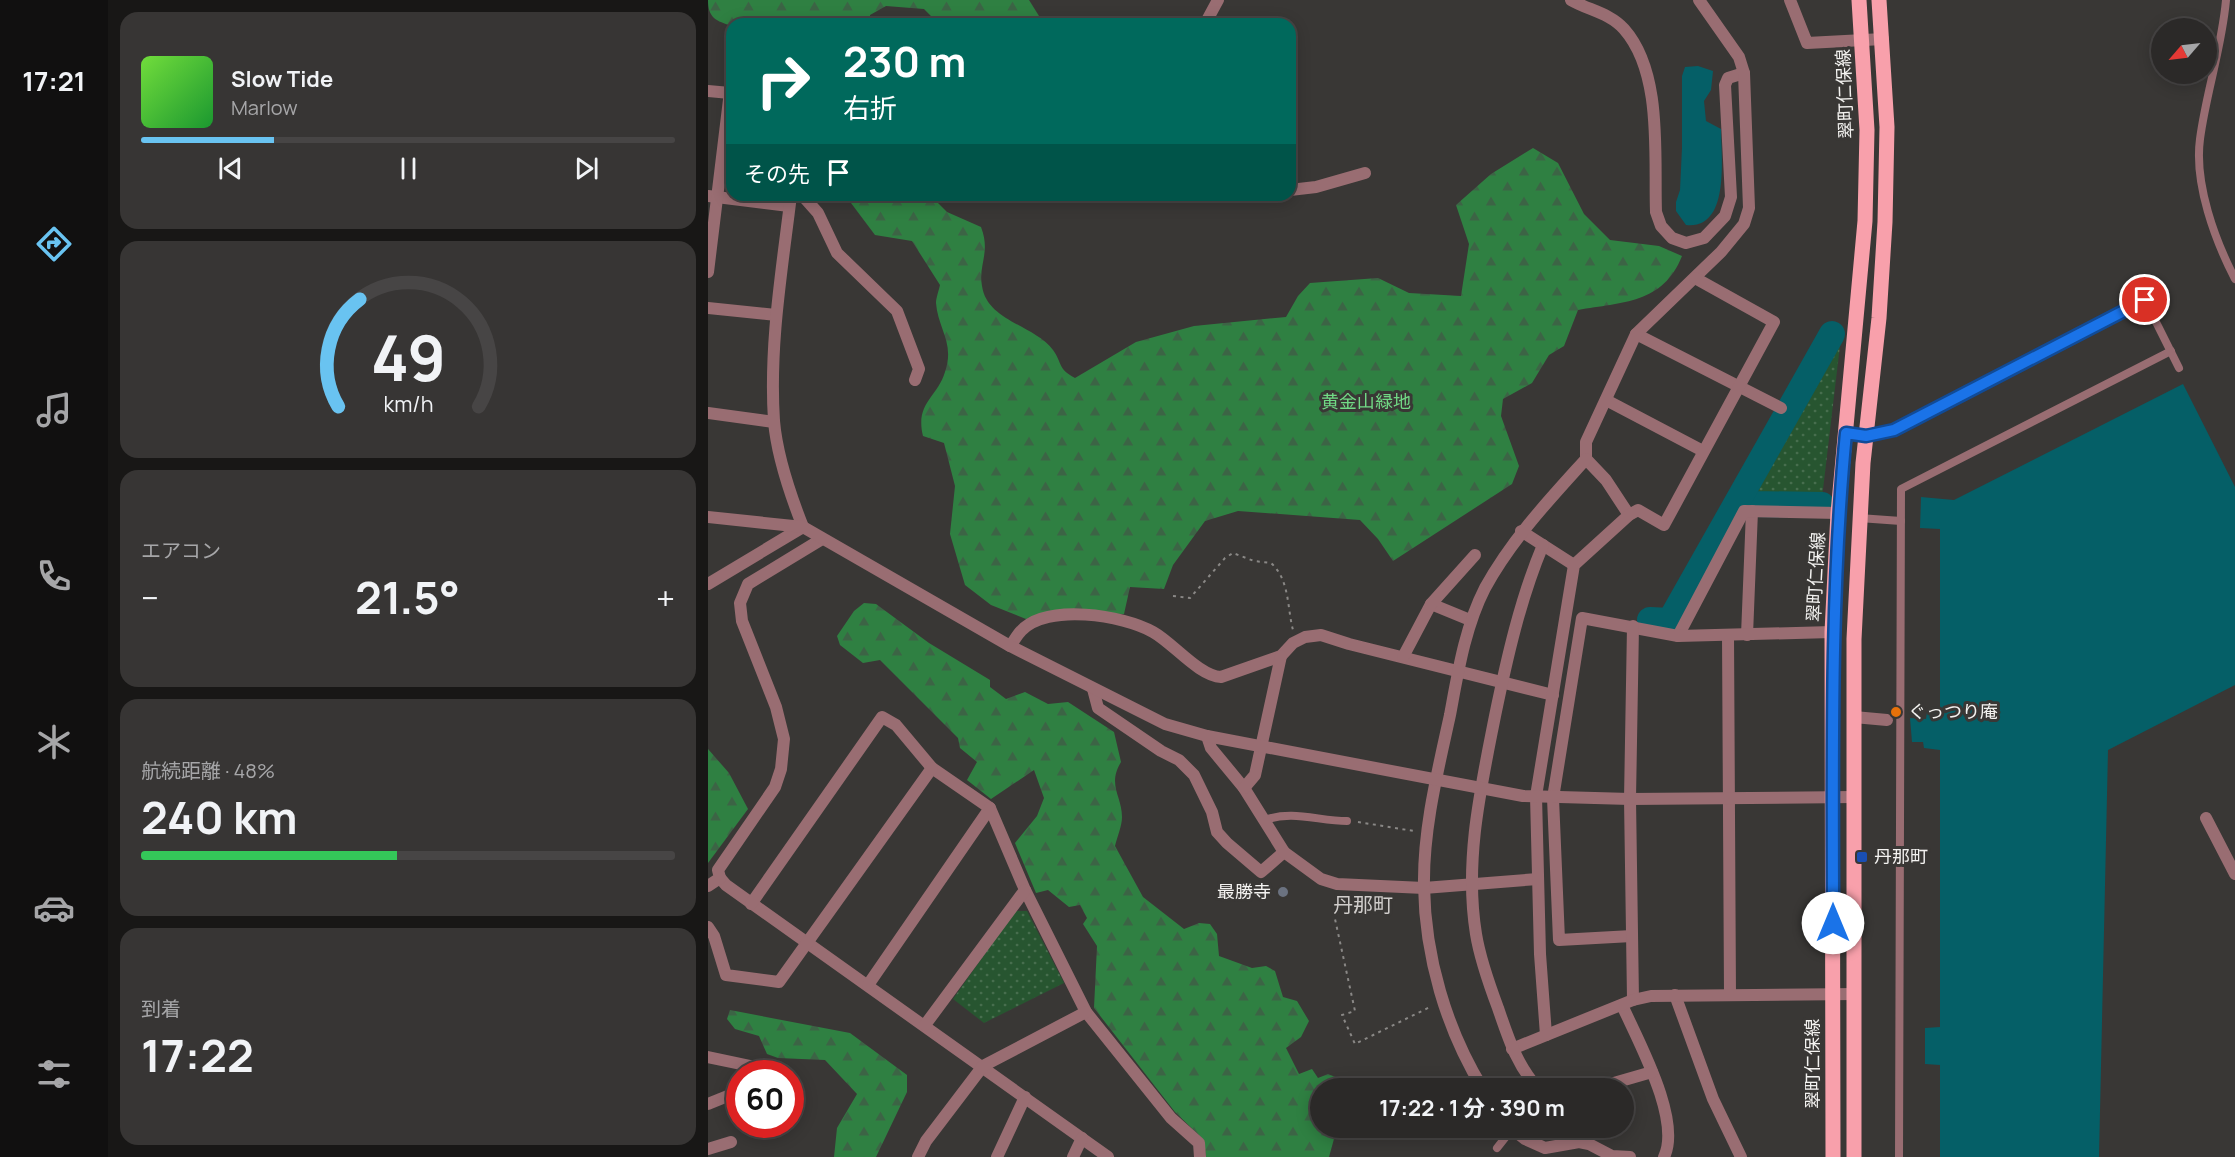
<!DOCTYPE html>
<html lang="ja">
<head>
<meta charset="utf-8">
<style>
  body { margin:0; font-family:Manrope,"Noto Sans JP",sans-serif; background:#373534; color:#f1f3f6; height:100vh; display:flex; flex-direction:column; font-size:22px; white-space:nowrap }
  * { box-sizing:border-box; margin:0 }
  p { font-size:20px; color:#a6a6a8 }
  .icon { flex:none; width:33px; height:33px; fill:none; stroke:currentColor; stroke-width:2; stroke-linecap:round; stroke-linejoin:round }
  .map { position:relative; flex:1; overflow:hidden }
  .sheet { display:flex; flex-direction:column; gap:12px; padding:12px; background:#181716; width:600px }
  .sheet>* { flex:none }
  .banner { position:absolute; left:18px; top:18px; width:570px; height:183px; border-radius:18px; box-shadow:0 3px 15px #0003,0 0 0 2px #474545; background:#00695c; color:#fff; overflow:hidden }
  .needle { width:39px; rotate:242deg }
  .tools { position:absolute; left:1443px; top:18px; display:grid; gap:12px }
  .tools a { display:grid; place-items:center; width:66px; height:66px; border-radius:50%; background:#2b2928; box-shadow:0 3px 15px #0003,0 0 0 2px #474545; font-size:30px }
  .speed { position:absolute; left:18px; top:1060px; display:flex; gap:12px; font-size:30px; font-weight:700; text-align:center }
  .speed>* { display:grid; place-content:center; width:78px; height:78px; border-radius:50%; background:#2b2928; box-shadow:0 3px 15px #0003,0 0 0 2px #474545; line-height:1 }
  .speed .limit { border:9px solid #d22; background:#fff; color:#111 }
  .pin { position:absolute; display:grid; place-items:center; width:51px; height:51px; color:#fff; margin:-26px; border:3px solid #fff; border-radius:50%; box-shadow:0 2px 6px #0007 }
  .me { position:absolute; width:66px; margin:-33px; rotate:0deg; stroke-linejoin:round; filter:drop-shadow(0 0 4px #0008) }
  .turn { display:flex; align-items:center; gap:21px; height:126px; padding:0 18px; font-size:27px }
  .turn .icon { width:78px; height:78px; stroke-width:2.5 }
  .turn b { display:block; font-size:42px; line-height:51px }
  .then { display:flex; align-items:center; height:57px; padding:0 18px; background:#0003; gap:12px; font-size:22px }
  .big { font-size:45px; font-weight:700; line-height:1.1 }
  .sheet .widget { flex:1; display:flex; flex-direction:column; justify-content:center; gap:9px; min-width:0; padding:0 21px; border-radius:18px; background:#373534 }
  .sheet .dial { align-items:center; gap:0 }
  .dial svg { height:156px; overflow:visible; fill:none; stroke:#474545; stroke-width:7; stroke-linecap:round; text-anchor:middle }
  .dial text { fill:#f1f3f6; stroke:none }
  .song { display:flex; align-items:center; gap:18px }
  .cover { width:72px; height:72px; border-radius:9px; background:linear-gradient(135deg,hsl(100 70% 55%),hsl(130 70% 35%)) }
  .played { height:6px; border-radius:3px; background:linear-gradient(90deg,#69c3f1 25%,#474545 25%) }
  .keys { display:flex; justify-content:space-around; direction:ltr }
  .heat { display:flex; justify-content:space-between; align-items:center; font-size:33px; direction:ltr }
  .charge { height:9px; border-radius:4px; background:linear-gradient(90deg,#34c759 48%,#474545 0) }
  .trip { position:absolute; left:602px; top:1078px; width:324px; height:60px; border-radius:30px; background:#2b2928; box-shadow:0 3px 15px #0003,0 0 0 2px #474545; font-weight:700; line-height:60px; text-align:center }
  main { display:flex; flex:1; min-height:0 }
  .dock { display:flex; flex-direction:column; width:108px; justify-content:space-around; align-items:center; background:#111010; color:#a6a6a8 }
  .dock .icon { width:42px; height:42px }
  .dock .active { color:#69c3f1 }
  .dock b { font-size:27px; color:#f1f3f6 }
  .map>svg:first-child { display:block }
  .forest { fill:url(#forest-firs) }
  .park { fill:url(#park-dots) }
  .water { fill:#055f67 }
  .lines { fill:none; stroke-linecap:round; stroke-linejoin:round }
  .river { stroke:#055f67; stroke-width:26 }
  .path { stroke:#8a8886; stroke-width:2; stroke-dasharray:3 4.5; stroke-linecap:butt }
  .service { stroke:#996d72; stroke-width:8 }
  .minor { stroke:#996d72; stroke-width:12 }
  .tertiary { stroke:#996d72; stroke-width:12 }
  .primary { stroke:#f8a0ab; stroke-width:15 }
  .route-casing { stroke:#114b97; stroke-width:15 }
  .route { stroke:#1a73e8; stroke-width:10 }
  .food-dot { fill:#e8710a; stroke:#393735; stroke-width:2 }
  .transit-dot { fill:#1a4fb4; stroke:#393735; stroke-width:2 }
  .worship-dot { fill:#6b7280; stroke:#393735; stroke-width:2 }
  .labels { text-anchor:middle; stroke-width:6; stroke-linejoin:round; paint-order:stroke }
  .street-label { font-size:18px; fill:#f3f2f0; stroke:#393735 }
  .park-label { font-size:18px; fill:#71d985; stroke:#393735 }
  .poi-label { font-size:18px; fill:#f3f2f0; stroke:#393735; text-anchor:start }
  .neighbourhood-label { font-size:20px; fill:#d0cdcb; stroke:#393735 }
</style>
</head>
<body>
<main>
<nav class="dock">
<b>17:21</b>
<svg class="icon active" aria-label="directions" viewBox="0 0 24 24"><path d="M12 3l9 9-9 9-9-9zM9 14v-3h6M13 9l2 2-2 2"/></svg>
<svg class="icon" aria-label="music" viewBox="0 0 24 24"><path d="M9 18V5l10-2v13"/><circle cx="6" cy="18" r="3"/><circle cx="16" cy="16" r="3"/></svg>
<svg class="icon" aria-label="phone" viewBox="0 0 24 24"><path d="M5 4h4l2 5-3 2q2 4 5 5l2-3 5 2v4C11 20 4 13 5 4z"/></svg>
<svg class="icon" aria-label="climate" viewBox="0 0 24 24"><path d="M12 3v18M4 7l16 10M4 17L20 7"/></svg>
<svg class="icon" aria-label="car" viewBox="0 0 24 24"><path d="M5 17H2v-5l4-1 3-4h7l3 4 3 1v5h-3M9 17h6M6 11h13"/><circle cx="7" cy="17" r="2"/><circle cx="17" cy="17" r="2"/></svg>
<svg class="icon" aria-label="filters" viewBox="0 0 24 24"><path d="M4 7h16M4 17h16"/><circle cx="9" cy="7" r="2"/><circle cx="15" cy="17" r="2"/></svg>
</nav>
<section class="sheet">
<div class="widget">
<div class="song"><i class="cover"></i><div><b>Slow Tide</b><p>Marlow</p></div></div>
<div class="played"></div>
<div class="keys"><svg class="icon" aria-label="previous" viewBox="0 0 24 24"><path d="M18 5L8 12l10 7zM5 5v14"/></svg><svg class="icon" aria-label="pause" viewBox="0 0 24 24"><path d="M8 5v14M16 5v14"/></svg><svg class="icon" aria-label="next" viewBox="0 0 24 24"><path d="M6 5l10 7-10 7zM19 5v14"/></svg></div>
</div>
<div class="widget dial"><svg viewBox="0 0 100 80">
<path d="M14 69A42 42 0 1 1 86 69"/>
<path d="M14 69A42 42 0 0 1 25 14" stroke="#69c3f1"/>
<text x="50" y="56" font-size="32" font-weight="700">49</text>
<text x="50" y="72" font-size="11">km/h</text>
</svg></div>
<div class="widget"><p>エアコン</p>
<div class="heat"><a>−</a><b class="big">21.5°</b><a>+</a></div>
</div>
<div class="widget"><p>航続距離 · 48%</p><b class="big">240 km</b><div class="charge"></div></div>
<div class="widget"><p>到着</p><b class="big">17:22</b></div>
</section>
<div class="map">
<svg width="1527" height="1157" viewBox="0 0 1527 1157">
  <defs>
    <pattern id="forest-firs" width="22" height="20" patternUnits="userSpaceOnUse" patternTransform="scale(1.5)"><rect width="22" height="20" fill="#2f8042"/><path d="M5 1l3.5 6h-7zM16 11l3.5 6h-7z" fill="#3c6445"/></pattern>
    <pattern id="park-dots" width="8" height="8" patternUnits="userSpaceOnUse" patternTransform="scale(1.5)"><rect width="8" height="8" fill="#275530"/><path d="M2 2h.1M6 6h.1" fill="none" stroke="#476e4e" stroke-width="1.8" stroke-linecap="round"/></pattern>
  </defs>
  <rect width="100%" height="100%" fill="#393735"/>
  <g class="forest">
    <path d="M0 0H321L336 24H231L216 9 178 6 162 15V24L24 26C8 21 0 18 0 0Z"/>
    <path d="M825 148 850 163 876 214 902 240 951 246 974 256C955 304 914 302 870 310L856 346 841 355 824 383 795 399 793 416 811 466 804 484 685 561 670 539 652 520 530 511 497 521 465 565 456 589 422 587 416 614 364 613 318 619 283 605 257 585 242 534 247 486 236 443 215 436C207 403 229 398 237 372 247 343 230 329 228 303 228 298 231 290 232 285L204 241 167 235 137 195H222L239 212 273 227C283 253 270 264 274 286 279 321 326 325 345 350 355 364 349 368 367 378L428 342 486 326 578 317 590 296 602 283 670 278 701 293 753 296 761 244 748 205 783 174Z"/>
    <path d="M156 603 168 604 221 643 282 680V687L298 699 317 692 340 704 360 702 406 732 413 762C399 785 414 796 414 817 414 826 409 837 407 846L435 897 476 929 491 923 502 924 509 934 511 956 544 968 558 966 567 971 575 997 589 1001 601 1021 593 1037 578 1048 591 1074 604 1069 610 1078 620 1074 632 1079 629 1081 634 1089H612V1128H629L621 1157H498L496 1140 467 1112 386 1008 389 946 375 924 379 918 372 905 361 907 340 890 328 893 307 843 329 816 336 798 326 770 283 799 259 780 269 762 252 748 250 738 172 660 155 663 132 645 129 636 146 611Z"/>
    <polygon points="0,749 21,773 40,809 0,863"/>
    <polygon points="22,1010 142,1033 199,1075 199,1092 168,1157 126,1157 129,1128 149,1094 117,1060 70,1058 59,1054 51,1036 27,1029 19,1019"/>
  </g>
  <g class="park">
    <polygon points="1129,337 1133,337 1114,498 1049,497 1044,493"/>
    <polygon points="307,911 319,911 356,983 276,1023 245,999"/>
  </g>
  <g class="water">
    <path d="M990 66 1005 71 1003 90 996 101 998 121 1013 129C1013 156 1023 230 978 225L968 211V202L972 190 974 148V76L977 67Z"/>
    <polygon points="1475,384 1527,487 1527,685 1400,750 1391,1157 1232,1157 1232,1065 1217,1064 1217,1028 1232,1027 1232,750 1216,748 1215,742 1204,742 1202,718 1218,719 1219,712 1232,711 1232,529 1212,528 1213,497 1246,500"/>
  </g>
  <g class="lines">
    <g class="river">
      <polyline points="1031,500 1046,504 1114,505"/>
      <polyline points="942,620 962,621 1124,334"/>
    </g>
    <g class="path">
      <path d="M465 596 482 598 517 558 525 553 546 561 563 563C582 580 579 608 585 630"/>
      <polyline points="650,822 706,831"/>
      <polyline points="628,897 627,919 647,1011 634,1015 647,1044 724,1006"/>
    </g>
    <g class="service">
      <path d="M1518 0C1514 47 1498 93 1492 139 1486 184 1507 240 1527 279"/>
      <polyline points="1437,300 1471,368"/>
      <polyline points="1151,518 1193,521"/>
      <path d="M557 820C584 810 611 821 639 821"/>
      <polyline points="789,1148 804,1129"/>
      <polyline points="1191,1157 1193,489 1463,351"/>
    </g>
    <g class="minor">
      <path d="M863 0C880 10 902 13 916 29 955 73 946 156 948 212L953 226 964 238 978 243 996 238 1017 216 1023 197 1017 85 1020 78 1036 73"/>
      <polyline points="1082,0 1099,43 1175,39"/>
      <polyline points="497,24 510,0"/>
      <polyline points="0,91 22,93"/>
      <polyline points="582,190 608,187 657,173"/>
      <polyline points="94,195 110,213 129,253 189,311 211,369 207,380"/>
      <polyline points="0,196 81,206"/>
      <polyline points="0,272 24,75"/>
      <polyline points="0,308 68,315"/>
      <polyline points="928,334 1073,408"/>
      <polyline points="898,400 995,451"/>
      <polyline points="0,413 66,422"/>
      <polyline points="1138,433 1158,436 1186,430 1437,300"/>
      <polyline points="921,515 898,480 878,459 878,442 928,334 1013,252 1036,224 1041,208 1036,73 1031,57 991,0"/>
      <polyline points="813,531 866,565"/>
      <path d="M0 584 95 527C82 494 69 457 66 421 61 345 74 270 83 195"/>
      <polyline points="723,604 762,620"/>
      <polyline points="1020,635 1022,995"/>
      <polyline points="1039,635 1044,511"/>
      <polyline points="970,636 1036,511 1130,513"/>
      <path d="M302 646C306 641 309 635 313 631 339 603 415 615 445 632 465 643 491 676 513 677L573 656 585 643 597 637 613 635 641 644 845 695"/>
      <polyline points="695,657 723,604 767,555"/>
      <polyline points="385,689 390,708 453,751 471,760 486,775 504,812 509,832 519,843 553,872 576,852"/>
      <polyline points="1146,717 1179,720"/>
      <polyline points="499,736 503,748 536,788 576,852 613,879 629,884 716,888 830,879"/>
      <polyline points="536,788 547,775 573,656"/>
      <polyline points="1498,818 1527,874"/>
      <polyline points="12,878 18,885 400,1157"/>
      <polyline points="0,886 12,878 10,870 67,787 73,769 76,739 68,707 34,621 32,603 40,584 114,539"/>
      <polyline points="43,904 174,717 188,725 224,768 282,808 317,890 378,1012 463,1118 491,1143 492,1157"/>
      <polyline points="0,927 6,936 18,975 71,982 224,768"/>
      <polyline points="924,936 851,940 845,798 874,618 970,636 1124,632"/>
      <polyline points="160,985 282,808"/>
      <polyline points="967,995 1005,1099 1033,1157"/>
      <polyline points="925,1000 922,799 925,626"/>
      <path d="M914 1005C930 1041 974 1120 956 1157"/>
      <polyline points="217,1025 317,890"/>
      <polyline points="838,1035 832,954 828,796 866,565 921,515 930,510 956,525 1066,322 987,278"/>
      <polyline points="804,1049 925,1000 943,996 1147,994"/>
      <polyline points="0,1057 52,1068 55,1074"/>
      <path d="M775 1089C738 1029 717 956 716 886 715 829 730 770 742 715 750 672 757 627 777 588 804 539 841 500 878 459"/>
      <path d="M830 1089C808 1063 801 1040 790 1008 781 984 772 959 768 934 756 861 773 787 787 716 799 658 812 600 835 545"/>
      <polyline points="885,1089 944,1072"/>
      <polyline points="0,1104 32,1091"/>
      <polyline points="803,1128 817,1139 837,1148 871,1142 881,1144 904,1156 922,1157"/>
      <polyline points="0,1149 23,1142"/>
      <polyline points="210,1157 218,1141 275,1066 378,1012"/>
      <polyline points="289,1157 317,1097"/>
      <polyline points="365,1157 374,1138"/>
    </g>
    <polyline class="tertiary" points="0,517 95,527 302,646 457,724 499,736 815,796 922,799 1146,797"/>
    <g class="primary">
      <polyline points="1125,1157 1124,632 1130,513 1157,221 1159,130 1151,0"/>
      <polyline points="1146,1157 1146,639 1155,463 1171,318 1177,222 1179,127 1171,0"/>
    </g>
  </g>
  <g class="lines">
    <g class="route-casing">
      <path id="route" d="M1125 923C1125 759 1122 596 1138 433L1158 436 1186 430 1437 300"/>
    </g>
    <use href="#route" class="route"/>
  </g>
  <circle class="food-dot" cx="1188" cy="712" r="6"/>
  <rect class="transit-dot" x="1148" y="851" width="12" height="12" rx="3"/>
  <circle class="worship-dot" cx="575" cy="892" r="6"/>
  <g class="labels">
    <g class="street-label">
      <text transform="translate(1137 94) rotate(-92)" y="6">翠町仁保線</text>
      <text transform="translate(1108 577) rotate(-87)" y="6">翠町仁保線</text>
      <text transform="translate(1105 1064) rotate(-90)" y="6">翠町仁保線</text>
    </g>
    <g class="park-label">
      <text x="658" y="408">黄金山緑地</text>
    </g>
    <g class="poi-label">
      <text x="1200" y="718">ぐっつり庵</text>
      <text x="1166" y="863">丹那町</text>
      <text x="563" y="898" text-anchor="end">最勝寺</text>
    </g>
    <g class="neighbourhood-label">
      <text x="655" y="912">丹那町</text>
    </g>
  </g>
</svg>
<div class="tools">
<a><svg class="needle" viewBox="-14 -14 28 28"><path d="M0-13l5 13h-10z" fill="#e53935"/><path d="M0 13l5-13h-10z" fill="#a6a6a8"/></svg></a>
</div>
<div class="speed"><div class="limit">60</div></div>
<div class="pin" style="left:1437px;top:300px;background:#d93025"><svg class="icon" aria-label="arrive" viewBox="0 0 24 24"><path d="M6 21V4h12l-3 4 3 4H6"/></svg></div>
<svg class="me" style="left:1125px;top:923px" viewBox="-20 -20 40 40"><circle r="19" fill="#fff"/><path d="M0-13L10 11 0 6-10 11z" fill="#1a73e8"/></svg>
<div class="trip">17:22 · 1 分 · 390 m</div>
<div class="banner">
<div class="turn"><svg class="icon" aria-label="right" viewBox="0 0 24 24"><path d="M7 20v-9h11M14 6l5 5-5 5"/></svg><div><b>230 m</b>右折</div></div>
<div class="then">その先<svg class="icon" aria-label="arrive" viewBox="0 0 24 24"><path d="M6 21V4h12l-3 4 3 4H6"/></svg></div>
</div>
</div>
</main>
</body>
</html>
